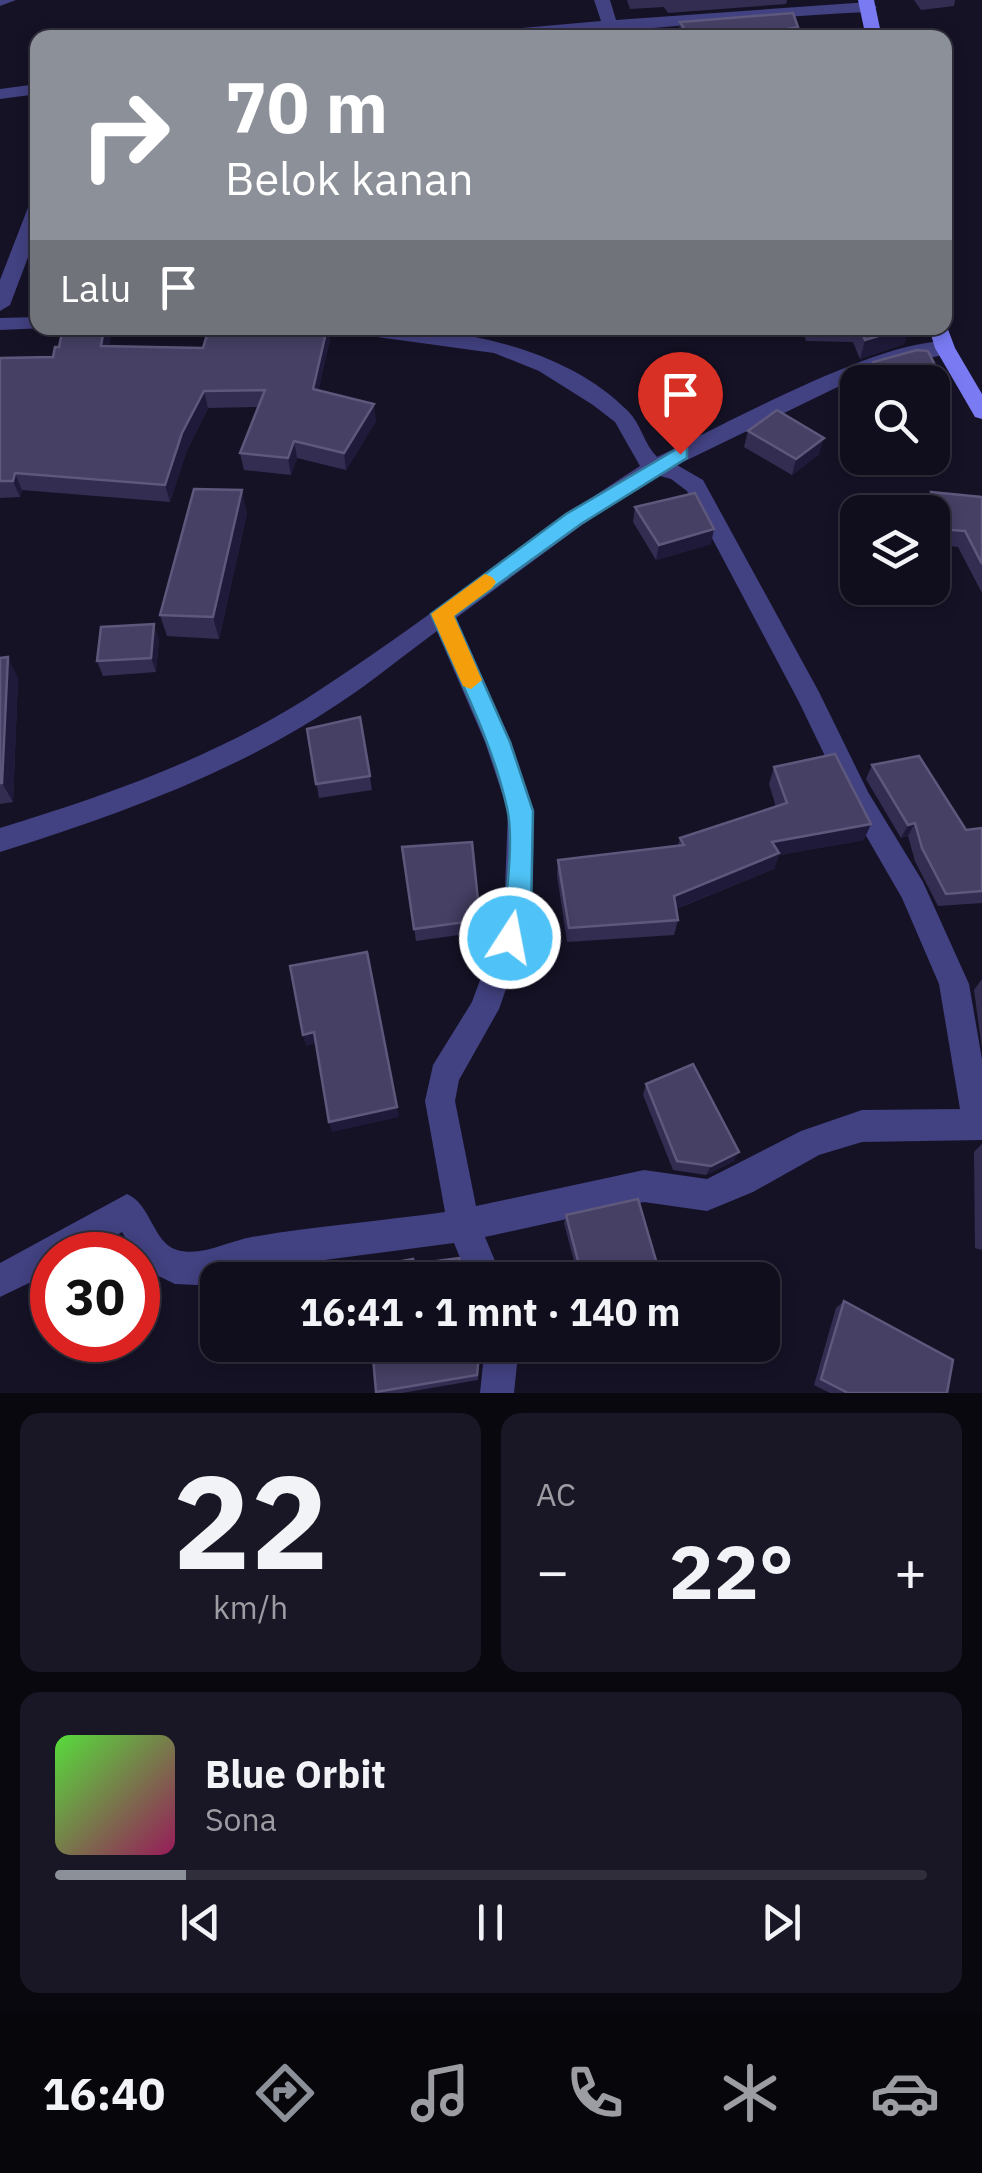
<!DOCTYPE html>
<html lang="id">
<head>
<meta charset="utf-8">
<style>
  body { margin:0; font-family:"IBM Plex Sans",sans-serif; background:#191725; color:#f1f3f6; height:100vh; display:flex; flex-direction:column; font-size:38px; white-space:nowrap }
  * { box-sizing:border-box; margin:0 }
  p { font-size:32px; color:#9c9ca3 }
  .icon { flex:none; width:55px; height:55px; fill:none; stroke:currentColor; stroke-width:2; stroke-linecap:round; stroke-linejoin:round }
  .map { position:relative; height:1393px; overflow:hidden }
  .details { display:flex; flex-direction:column; gap:20px; padding:20px; background:#09080f; flex:1 }
  .details>* { flex:none }
  .guide { position:absolute; left:30px; top:30px; width:922px; height:305px; border-radius:20px; box-shadow:0 5px 15px #0003,0 0 0 2px #302e3b; background:#8c9099; color:#fff; overflow:hidden }
  .controls { position:absolute; left:840px; top:365px; display:grid; gap:20px }
  .controls a { display:grid; place-items:center; width:110px; height:110px; border-radius:20px; background:#100e1c; box-shadow:0 5px 15px #0003,0 0 0 2px #302e3b; font-size:50px }
  .speed { position:absolute; left:30px; top:1232px; display:flex; gap:20px; font-size:50px; font-weight:700; text-align:center }
  .speed>* { display:grid; place-content:center; width:130px; height:130px; border-radius:50%; background:#100e1c; box-shadow:0 5px 15px #0003,0 0 0 2px #302e3b; line-height:1 }
  .speed .limit { border:15px solid #d22; background:#fff; color:#111 }
  .pin { position:absolute; display:grid; place-items:center; width:85px; height:85px; color:#fff; margin:-102px -42px; border-radius:50% 50% 50% 0; rotate:-45deg; box-shadow:0 0 10px #0007 }
  .pin .icon { rotate:45deg }
  .me { position:absolute; width:110px; margin:-55px; rotate:11deg; stroke-linejoin:round; filter:drop-shadow(0 0 8px #0008) }
  .turn { display:flex; align-items:center; gap:35px; height:210px; padding:0 30px; font-size:45px }
  .turn .icon { width:130px; height:130px; stroke-width:2.5 }
  .turn b { display:block; font-size:70px; line-height:85px }
  .then { display:flex; align-items:center; height:95px; padding:0 30px; background:#0003; gap:20px; font-size:38px }
  .big { font-size:75px; font-weight:800; line-height:1.1 }
  .details .card { flex:1; display:flex; flex-direction:column; justify-content:center; gap:15px; min-width:0; padding:0 35px; border-radius:20px; background:#191725 }
  .details .dial { align-items:center; gap:0 }
  .dial b { font-size:130px; line-height:1 }
  .song { display:flex; align-items:center; gap:30px }
  .cover { width:120px; height:120px; border-radius:15px; background:linear-gradient(135deg,hsl(110 70% 55%),hsl(330 70% 35%)) }
  .played { height:10px; border-radius:5px; background:linear-gradient(90deg,#8c9099 15%,#302e3b 15%) }
  .keys { display:flex; justify-content:space-around; direction:ltr }
  .heat { display:flex; justify-content:space-between; align-items:center; font-size:55px; direction:ltr }
  .details .tiles { flex:1; display:grid; gap:20px; grid-template-columns:1fr 1fr }
  .card:last-child { grid-column:span 2 }
  .trip { position:absolute; left:200px; top:1262px; width:580px; height:100px; border-radius:20px; background:#100e1c; box-shadow:0 5px 15px #0003,0 0 0 2px #302e3b; font-weight:800; line-height:100px; text-align:center }
  .tabs { display:flex; height:160px; justify-content:space-around; align-items:center; background:#06060b; color:#9c9ca3 }
  .tabs .icon { width:70px; height:70px }
  .tabs .selected { color:#8c9099 }
  .tabs b { font-size:45px; color:#f1f3f6 }
  .map>svg:first-child { display:block }
  .lines { fill:none; stroke-linecap:round; stroke-linejoin:round }
  .street { fill:#424181; fill-rule:evenodd }
  .secondary { fill:#7a7bf3; fill-rule:evenodd }
  .wall { fill:#332d52 }
  .shaded-wall { fill:#1f1a39 }
  .building { fill:#454064; stroke:#5d587c; stroke-width:2.5 }
  .route { fill:#4fc3f7; stroke:#337fa1; stroke-width:2.5 }
  .slow { fill:#f59e0b }
</style>
</head>
<body>
<div class="map">
<svg width="982" height="1393" viewBox="0 0 982 1393">
  <rect width="100%" height="100%" fill="#151226"/>
  <g class="lines">
    <g class="street">
      <polygon points="0,0 16,0 0,6"/>
      <path d="M594 0H610L616 20 869 2 877 7 869 12C730 18 595 38 457 38L464 33 601 21Z"/>
      <polygon points="38,84 38,94 0,99 0,89"/>
      <polygon points="38,200 38,231 10,305 0,311 0,280 29,205"/>
      <polygon points="38,317 38,328 45,328 0,330 0,318"/>
      <path d="M248 328C368 320 537 320 628 411 641 424 644 444 657 457 713 430 897 330 952 343V353L892 366 852 380 677 465 703 480 819 692 868 792 923 882 969 984 982 1059V1140L862 1142 819 1155 753 1192 707 1211 644 1202 485 1237 503 1280H469L454 1243 249 1270 197 1285 175 1284 144 1269 122 1232 84 1255H52V1272L0 1297V1263L127 1194C151 1204 153 1243 177 1250 201 1257 229 1241 252 1237 316 1226 381 1221 445 1212L425 1101 433 1065 472 1002 504 914 508 811 485 742 437 631C404 655 372 682 338 704 235 773 117 815 0 852V828C111 794 224 754 321 689 430 618 530 536 640 466L615 422 593 405 539 371 494 353 377 337 258 334ZM657 475 671 479 687 491 799 702 850 808 902 898 939 984 960 1109 862 1110 801 1131 707 1179 644 1170 476 1206 455 1101 459 1080 499 1009 532 914 534 811 511 742 456 618 582 525Z"/>
      <polygon points="485,1345 519,1345 514,1393 480,1393"/>
    </g>
    <g class="secondary">
      <polygon points="858,0 874,0 882,38 866,38"/>
      <polygon points="946,324 955,348 982,394 982,419 975,417 935,348 929,328 945,328"/>
    </g>
  </g>
  <g class="wall">
    <polygon points="627,0 787,0 786,4 668,13 664,7 630,9"/>
    <polygon points="914,0 955,0 954,6 921,10"/>
    <polygon points="680,22 798,27 796,35 782,38 684,38 679,30"/>
    <polygon points="112,328 109,346 203,348 209,328 328,328 330,340 318,391 376,421 346,470 297,458 291,475 244,470 240,453 258,407 208,408 187,450 170,502 22,490 20,497 0,498 0,358 53,357 59,347"/>
    <polygon points="802,328 909,328 904,344 860,359 853,342 806,341"/>
    <polygon points="873,362 945,386 939,402 932,403 932,382 870,382 868,378"/>
    <polygon points="748,431 819,454 792,475 744,447"/>
    <polygon points="931,492 982,497 982,593 958,547 933,544 932,512 926,512 925,508"/>
    <polygon points="635,507 711,544 656,560 633,522"/>
    <polygon points="247,513 219,639 167,636 160,615"/>
    <polygon points="159,639 156,672 103,676 97,661"/>
    <polygon points="0,658 18,678 13,802 0,804"/>
    <polygon points="360,717 372,790 319,798 307,729"/>
    <polygon points="872,765 966,830 982,828 982,903 938,906 915,861 908,836 901,838 866,779"/>
    <polygon points="774,767 864,840 779,855 774,869 676,909 678,920 674,935 567,942 557,875 558,860 678,846 680,838 776,807 769,784"/>
    <polygon points="402,847 480,920 480,932 416,941"/>
    <polygon points="982,979 982,1049 974,990"/>
    <polygon points="646,1084 734,1161 706,1175 673,1170 643,1095"/>
    <polygon points="982,1144 982,1250 975,1248 974,1152"/>
    <polygon points="566,1215 657,1264 654,1271 622,1280 579,1280 564,1223"/>
    <polygon points="844,1301 947,1393 830,1393 814,1385 836,1308"/>
    <polygon points="372,1345 480,1345 478,1380 402,1393 376,1393"/>
  </g>
  <g class="shaded-wall">
    <polygon points="798,27 796,35 782,38 740,38"/>
    <polygon points="104,328 112,328 106,363 101,346"/>
    <polygon points="327,328 328,328 330,340 315,406 313,389"/>
    <polygon points="905,328 909,328 904,344 860,359 865,340"/>
    <polygon points="204,391 208,408 187,450 170,502 165,485 182,433"/>
    <polygon points="374,404 376,421 346,470 344,453"/>
    <polygon points="824,438 819,454 792,475 796,459"/>
    <polygon points="294,441 297,458 291,475 288,458"/>
    <polygon points="15,473 22,490 20,497 13,481"/>
    <polygon points="242,490 247,513 219,639 213,617"/>
    <polygon points="714,529 711,544 656,560 659,545"/>
    <polygon points="154,624 159,639 156,672 151,658"/>
    <polygon points="8,657 18,678 13,802 2,783"/>
    <polygon points="915,823 908,836 901,838 908,825"/>
    <polygon points="871,824 864,840 779,855 774,869 670,911 674,896 772,842"/>
    <polygon points="314,1032 317,1043 306,1046 303,1035"/>
    <polygon points="397,1107 399,1117 332,1132 329,1122"/>
    <polygon points="739,1152 734,1161 706,1175 711,1166"/>
    <polygon points="657,1264 654,1271 622,1280 599,1280"/>
  </g>
  <g class="building">
    <polygon points="793,13 798,27 740,38 690,38 680,22"/>
    <polygon points="63,328 104,328 101,346 203,348 209,328 327,328 313,389 374,404 344,453 294,441 288,458 240,453 265,390 204,391 182,433 165,485 15,473 13,481 0,481 0,358 53,357 55,347 59,347"/>
    <polygon points="860,328 905,328 865,340"/>
    <polygon points="917,350 928,351 945,386 932,387 932,382 881,382 873,362"/>
    <polygon points="777,410 824,438 796,459 748,431"/>
    <polygon points="194,489 242,490 213,617 160,615"/>
    <polygon points="931,492 982,497 982,564 965,531 939,529"/>
    <polygon points="695,493 714,529 659,545 635,507"/>
    <polygon points="154,624 151,658 97,661 101,627"/>
    <polygon points="8,657 2,783 0,783 0,658"/>
    <polygon points="360,717 370,776 316,784 307,729"/>
    <polygon points="835,754 871,824 772,842 779,853 674,896 678,920 569,928 558,860 684,845 680,838 787,803 774,767"/>
    <polygon points="919,756 966,830 982,828 982,891 946,894 922,848 915,823 908,825 872,765"/>
    <polygon points="472,842 480,920 414,929 402,847"/>
    <polygon points="367,952 397,1107 329,1122 314,1032 303,1035 290,966"/>
    <polygon points="693,1064 739,1152 711,1166 677,1161 646,1084"/>
    <polygon points="638,1199 657,1264 599,1280 583,1280 566,1215"/>
    <polygon points="459,1258 465,1274 473,1277 474,1280 366,1280 364,1268 413,1259 414,1264"/>
    <polygon points="844,1301 953,1360 947,1393 848,1393 821,1379"/>
    <polygon points="372,1345 480,1345 477,1375 376,1392"/>
  </g>
  <path class="route" d="M680 447 687 449V458L581 524 454 616 510 742 533 811 531 914 520 946 510 950 501 946 498 938C507 909 514 837 507 808 492 740 458 677 431 614L566 514Z"/>
  <polygon class="slow" points="485,574 492,577 496,582 492,588 454,616 482,680 471,689 463,686 431,614"/>
</svg>
<div class="controls">
<a><svg class="icon" aria-label="search" viewBox="0 0 24 24"><circle cx="10" cy="10" r="6"/><path d="M15 15l6 6"/></svg></a>
<a><svg class="icon" aria-label="layers" viewBox="0 0 24 24"><path d="M12 4l9 5-9 5-9-5zM3 14l9 5 9-5"/></svg></a>
</div>
<div class="speed"><div class="limit">30</div></div>
<div class="pin" style="left:680px;top:454px;background:#d93025"><svg class="icon" aria-label="arrive" viewBox="0 0 24 24"><path d="M6 21V4h12l-3 4 3 4H6"/></svg></div>
<svg class="me" style="left:510px;top:938px" viewBox="-20 -20 40 40"><circle r="17" fill="#4fc3f7" stroke="#fff" stroke-width="3"/><path d="M0-11L8 9 0 5-8 9z" fill="#fff"/></svg>
<div class="trip">16:41 · 1 mnt · 140 m</div>
<div class="guide">
<div class="turn"><svg class="icon" aria-label="right" viewBox="0 0 24 24"><path d="M7 20v-9h11M14 6l5 5-5 5"/></svg><div><b>70 m</b>Belok kanan</div></div>
<div class="then">Lalu<svg class="icon" aria-label="arrive" viewBox="0 0 24 24"><path d="M6 21V4h12l-3 4 3 4H6"/></svg></div>
</div>
</div>
<section class="details">
<div class="tiles">
<div class="card dial"><b>22</b><p>km/h</p></div>
<div class="card"><p>AC</p>
<div class="heat"><a>−</a><b class="big">22°</b><a>+</a></div>
</div>
<div class="card">
<div class="song"><i class="cover"></i><div><b>Blue Orbit</b><p>Sona</p></div></div>
<div class="played"></div>
<div class="keys"><svg class="icon" aria-label="previous" viewBox="0 0 24 24"><path d="M18 5L8 12l10 7zM5 5v14"/></svg><svg class="icon" aria-label="pause" viewBox="0 0 24 24"><path d="M8 5v14M16 5v14"/></svg><svg class="icon" aria-label="next" viewBox="0 0 24 24"><path d="M6 5l10 7-10 7zM19 5v14"/></svg></div>
</div>
</div>
</section>
<nav class="tabs">
<b>16:40</b>
<svg class="icon selected" aria-label="directions" viewBox="0 0 24 24"><path d="M12 3l9 9-9 9-9-9zM9 14v-3h6M13 9l2 2-2 2"/></svg>
<svg class="icon" aria-label="music" viewBox="0 0 24 24"><path d="M9 18V5l10-2v13"/><circle cx="6" cy="18" r="3"/><circle cx="16" cy="16" r="3"/></svg>
<svg class="icon" aria-label="phone" viewBox="0 0 24 24"><path d="M5 4h4l2 5-3 2q2 4 5 5l2-3 5 2v4C11 20 4 13 5 4z"/></svg>
<svg class="icon" aria-label="climate" viewBox="0 0 24 24"><path d="M12 3v18M4 7l16 10M4 17L20 7"/></svg>
<svg class="icon" aria-label="car" viewBox="0 0 24 24"><path d="M5 17H2v-5l4-1 3-4h7l3 4 3 1v5h-3M9 17h6M6 11h13"/><circle cx="7" cy="17" r="2"/><circle cx="17" cy="17" r="2"/></svg>
</nav>
</body>
</html>
